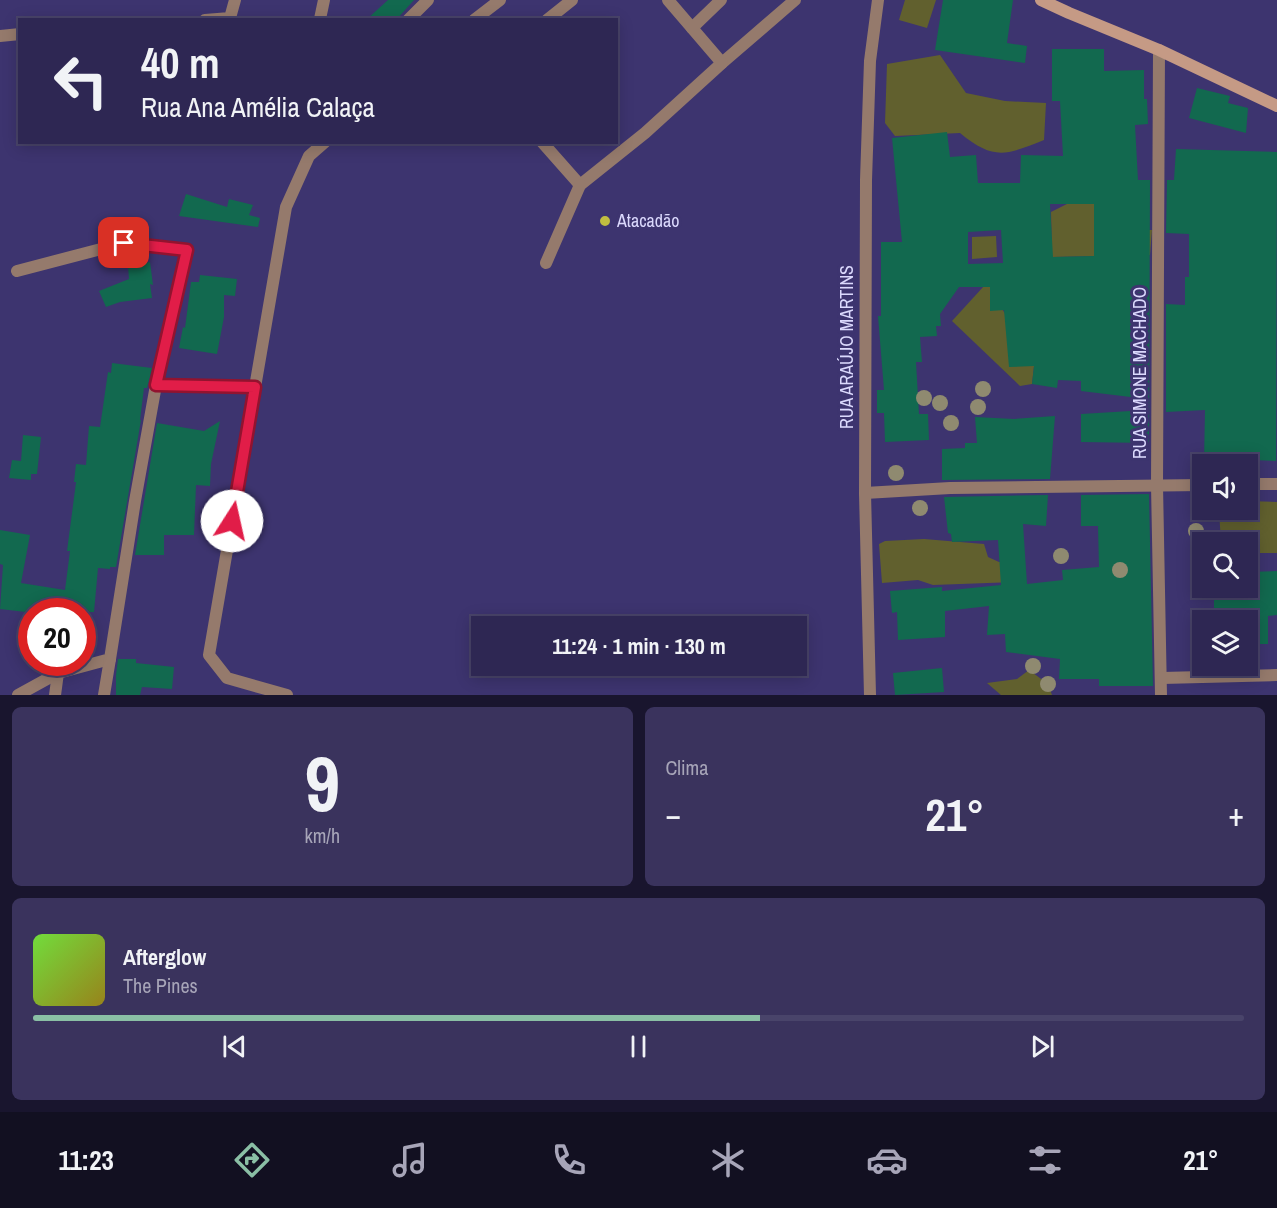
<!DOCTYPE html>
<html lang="pt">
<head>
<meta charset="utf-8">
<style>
  body { margin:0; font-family:"Archivo Narrow",sans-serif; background:#3a335d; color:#f1f3f6; height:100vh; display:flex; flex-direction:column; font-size:22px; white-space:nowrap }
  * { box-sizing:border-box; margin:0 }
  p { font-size:20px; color:#a7a5b8 }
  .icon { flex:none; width:33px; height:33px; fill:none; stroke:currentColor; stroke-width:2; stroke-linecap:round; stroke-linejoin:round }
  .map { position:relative; height:695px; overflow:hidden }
  .panel { display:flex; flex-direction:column; gap:12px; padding:12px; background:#19152e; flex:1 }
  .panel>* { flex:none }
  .hud { position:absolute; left:18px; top:18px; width:600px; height:126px; border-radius:0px; box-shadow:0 3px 15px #0003,0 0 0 2px #49446a; background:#2e2753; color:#f1f3f6; overflow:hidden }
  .tools { position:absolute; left:1192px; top:454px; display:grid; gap:12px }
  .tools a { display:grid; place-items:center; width:66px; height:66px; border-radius:0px; background:#2e2753; box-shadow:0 3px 15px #0003,0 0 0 2px #49446a; font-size:30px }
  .speed { position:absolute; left:18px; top:598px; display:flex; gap:12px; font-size:30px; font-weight:700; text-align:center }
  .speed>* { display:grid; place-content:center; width:78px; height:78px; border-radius:50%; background:#2e2753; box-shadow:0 3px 15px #0003,0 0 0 2px #49446a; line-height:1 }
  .speed .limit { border:9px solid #d22; background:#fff; color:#111 }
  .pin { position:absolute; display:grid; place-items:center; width:51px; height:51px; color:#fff; margin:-26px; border-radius:12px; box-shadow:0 3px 9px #0006 }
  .me { position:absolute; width:66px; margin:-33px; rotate:10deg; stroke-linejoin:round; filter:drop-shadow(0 0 4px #0008) }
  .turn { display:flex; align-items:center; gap:21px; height:126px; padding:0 24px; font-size:27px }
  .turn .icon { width:78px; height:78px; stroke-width:2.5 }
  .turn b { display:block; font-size:42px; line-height:51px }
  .big { font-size:45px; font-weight:700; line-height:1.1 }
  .panel .tile { flex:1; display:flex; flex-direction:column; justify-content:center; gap:9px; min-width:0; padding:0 21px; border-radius:9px; background:#3a335d }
  .panel .dial { align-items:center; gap:0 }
  .dial b { font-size:78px; line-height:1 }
  .song { display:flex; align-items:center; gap:18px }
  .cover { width:72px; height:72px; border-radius:9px; background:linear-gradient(135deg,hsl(100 70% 55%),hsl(50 70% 35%)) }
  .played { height:6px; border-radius:3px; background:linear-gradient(90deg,#8abfa5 60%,#49446a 60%) }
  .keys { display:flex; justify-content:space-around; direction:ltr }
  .heat { display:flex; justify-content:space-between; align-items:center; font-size:33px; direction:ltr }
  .panel .tiles { flex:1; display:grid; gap:12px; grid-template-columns:1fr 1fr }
  .tile:last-child { grid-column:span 2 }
  .trip { position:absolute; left:471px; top:616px; width:336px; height:60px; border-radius:0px; background:#2e2753; box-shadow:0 3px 15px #0003,0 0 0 2px #49446a; font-weight:700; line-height:60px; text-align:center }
  .dock { display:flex; height:96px; justify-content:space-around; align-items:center; background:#121021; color:#a7a5b8 }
  .dock .icon { width:42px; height:42px }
  .dock .current { color:#8abfa5 }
  .dock b { font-size:27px; color:#f1f3f6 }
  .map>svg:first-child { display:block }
  .green { fill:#61602e }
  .building { fill:#12694f; fill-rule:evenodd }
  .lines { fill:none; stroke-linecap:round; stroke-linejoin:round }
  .lane { stroke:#957a6c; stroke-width:12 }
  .street { stroke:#957a6c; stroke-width:12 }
  .secondary { stroke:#c59a85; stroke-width:12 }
  .tree { fill:#8f8a70 }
  .route-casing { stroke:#92132f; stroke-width:15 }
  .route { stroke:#e11d48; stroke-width:10 }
  .poi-dot { fill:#c1bd40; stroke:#3d346f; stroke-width:2 }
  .labels { text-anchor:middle; stroke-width:6; stroke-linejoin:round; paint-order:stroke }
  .poi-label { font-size:18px; fill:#dbd9fd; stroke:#3d346f; text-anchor:start }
  .street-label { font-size:18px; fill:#dbd9fd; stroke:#3d346f }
</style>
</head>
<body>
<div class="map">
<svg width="1277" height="695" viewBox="0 0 1277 695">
  <rect width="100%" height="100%" fill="#3d346f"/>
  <g class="green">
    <polygon points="905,0 936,0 927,28 899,20"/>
    <path d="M940 55 966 93 1005 101 1046 103 1044 140C1006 155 994 161 960 133L895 136 885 123 887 64Z"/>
    <polygon points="1067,204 1094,204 1094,230 1152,230 1150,255 1052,257 1051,212"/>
    <polygon points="996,236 997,257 972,259 972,237"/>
    <polygon points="984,286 990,287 1034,366 1032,384 1020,386 952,321"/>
    <polygon points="1248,501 1277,502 1277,553 1248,553 1248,543 1221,543 1219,510 1248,510"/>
    <polygon points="924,539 984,544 988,557 999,562 1014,561 1015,582 933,585 918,580 882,583 879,544 885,541"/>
    <polygon points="1029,670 1048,684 1052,695 1001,695 987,683 1017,679"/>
  </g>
  <g class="building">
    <polygon points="388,0 414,0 396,20 366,20"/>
    <polygon points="943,0 1013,0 1007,43 1027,46 1025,63 935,50"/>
    <path d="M1052 49H1104V71L1144 70V99H1147L1148 124 1135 125 1138 180H1150L1149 443 1081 442V414L1147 410V399L1081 391V381L1058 380 1057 388 1032 384 1034 366 1009 367 1004 310 990 311V287H959L940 314 941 326H936L937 336 920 337 922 362H916L919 414H928L929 440 885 442 884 413H877V390H884L878 316H881V242H902L892 138 947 132 950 157 976 155 978 183H1020L1021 155 1063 156 1060 101H1052ZM1050 204H1094V256L1053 257ZM1001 230 1003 263 968 264V232Z"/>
    <polygon points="1197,88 1230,96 1228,103 1248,108 1246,133 1189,118"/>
    <polygon points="1176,149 1277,152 1276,461 1227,459 1227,461 1204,461 1205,410 1166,412 1166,304 1185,305 1185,277 1189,277 1189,234 1166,233 1167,180 1174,180"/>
    <polygon points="186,194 227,207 229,199 253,205 249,215 260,218 258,227 179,216"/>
    <polygon points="150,262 153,285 150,284 152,298 120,302 106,307 99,291 129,279 128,266"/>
    <polygon points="200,275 237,279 235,296 224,295 224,317 217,354 179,348 183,327 185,328 191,282 199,282"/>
    <polygon points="112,363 152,368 147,388 144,388 140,420 141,420 116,567 110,567 110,569 98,568 94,612 26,612 0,609 3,565 0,564 0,530 30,535 21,583 65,590 70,551 67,551 75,490 76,482 74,482 76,464 86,465 89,426 100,427 108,372 111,373"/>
    <polygon points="1055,416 1050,479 942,480 942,449 965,448 965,443 977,443 975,417 1014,419"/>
    <polygon points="220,421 211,464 210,486 196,485 194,535 164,535 164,555 135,555 157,423 204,431"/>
    <polygon points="23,435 41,437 37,474 31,474 31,480 9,478 12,460 21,461"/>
    <polygon points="1149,494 1153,686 1099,686 1099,679 1059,679 1060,659 1006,652 1005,634 987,635 989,606 945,611 945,637 898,640 897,612 892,613 890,591 942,587 942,591 1001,585 998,540 952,542 951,534 948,533 944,497 1048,495 1046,526 1023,524 1027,584 1063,580 1062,570 1099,567 1098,526 1081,526 1081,495"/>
    <polygon points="1277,571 1277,615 1268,616 1268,644 1248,644 1248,621 1214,621 1214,588 1248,588 1248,572"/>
    <polygon points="118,659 136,659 136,663 174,667 172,689 142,687 140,695 116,695 116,675"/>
    <polygon points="942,668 944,692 895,695 893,673"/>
  </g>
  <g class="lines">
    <g class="lane">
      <polyline points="205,20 230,18 235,0"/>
      <polyline points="474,20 500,0"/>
      <polyline points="547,20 572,0"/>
      <polyline points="692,28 721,0"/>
      <polyline points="0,36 20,34"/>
      <polyline points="722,63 795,0"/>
      <polyline points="542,142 580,185 645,133 722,63 668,0"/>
      <polyline points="546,263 580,185"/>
      <polyline points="287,695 227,678 209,655 286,207 309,156 325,142"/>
    </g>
    <g class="street">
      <polyline points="320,19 324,0"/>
      <polyline points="408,20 428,0"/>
      <polyline points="1159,50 1157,485 1161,695"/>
      <polyline points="17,271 124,243 187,250 156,385"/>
      <polyline points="1248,484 1277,484"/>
      <polyline points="865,493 950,488 1203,485"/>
      <polyline points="1162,678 1277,675"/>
      <polyline points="18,695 58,673 110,659 135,501 156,385 255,387"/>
      <polyline points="55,695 58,673"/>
      <polyline points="104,695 110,659"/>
      <polyline points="870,695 865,493 866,180 870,61 878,0"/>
    </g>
    <polyline class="secondary" points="1041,0 1069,13 1159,50 1277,106"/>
  </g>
  <g class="tree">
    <circle cx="983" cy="389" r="8"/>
    <circle cx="924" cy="398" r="8"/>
    <circle cx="940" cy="403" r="8"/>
    <circle cx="978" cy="407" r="8"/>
    <circle cx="951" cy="423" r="8"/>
    <circle cx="896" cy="473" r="8"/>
    <circle cx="920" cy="508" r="8"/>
    <circle cx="1196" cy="531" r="8"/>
    <circle cx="1061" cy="556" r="8"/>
    <circle cx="1120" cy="570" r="8"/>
    <circle cx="1033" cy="666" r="8"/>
    <circle cx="1048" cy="684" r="8"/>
  </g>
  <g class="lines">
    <g class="route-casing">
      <polyline id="route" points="124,243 187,250 156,385 255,387 232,521"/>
    </g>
    <use href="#route" class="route"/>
  </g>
  <circle class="poi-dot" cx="605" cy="221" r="6"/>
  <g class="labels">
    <g class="poi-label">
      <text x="617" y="227">Atacadão</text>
    </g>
    <g class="street-label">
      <text transform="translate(847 347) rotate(-90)" y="6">RUA ARAÚJO MARTINS</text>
      <text transform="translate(1140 373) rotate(-90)" y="6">RUA SIMONE MACHADO</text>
    </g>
  </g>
</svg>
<div class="tools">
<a><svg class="icon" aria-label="sound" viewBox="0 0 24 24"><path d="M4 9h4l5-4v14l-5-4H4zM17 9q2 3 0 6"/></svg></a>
<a><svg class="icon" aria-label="search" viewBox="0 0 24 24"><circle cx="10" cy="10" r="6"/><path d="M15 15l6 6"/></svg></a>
<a><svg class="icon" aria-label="layers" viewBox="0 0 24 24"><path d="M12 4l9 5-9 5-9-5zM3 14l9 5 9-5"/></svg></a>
</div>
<div class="speed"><div class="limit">20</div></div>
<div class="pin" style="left:124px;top:243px;background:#d93025"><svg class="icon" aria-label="arrive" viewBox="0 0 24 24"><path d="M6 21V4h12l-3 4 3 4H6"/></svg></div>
<svg class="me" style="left:232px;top:521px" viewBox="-20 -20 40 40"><circle r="19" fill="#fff"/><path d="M0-13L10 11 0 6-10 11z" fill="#e11d48"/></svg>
<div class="trip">11:24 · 1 min · 130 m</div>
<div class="hud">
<div class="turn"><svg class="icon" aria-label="left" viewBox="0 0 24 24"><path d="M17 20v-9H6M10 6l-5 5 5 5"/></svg><div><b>40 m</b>Rua Ana Amélia Calaça</div></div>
</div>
</div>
<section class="panel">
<div class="tiles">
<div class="tile dial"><b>9</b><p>km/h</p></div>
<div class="tile"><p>Clima</p>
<div class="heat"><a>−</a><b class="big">21°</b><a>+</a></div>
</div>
<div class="tile">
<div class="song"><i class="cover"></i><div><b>Afterglow</b><p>The Pines</p></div></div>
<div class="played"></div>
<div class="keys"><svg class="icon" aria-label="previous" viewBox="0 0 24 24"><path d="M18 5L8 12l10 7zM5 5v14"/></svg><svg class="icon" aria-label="pause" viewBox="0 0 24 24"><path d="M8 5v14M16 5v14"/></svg><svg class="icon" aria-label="next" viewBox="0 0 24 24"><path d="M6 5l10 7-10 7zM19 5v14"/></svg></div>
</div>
</div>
</section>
<nav class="dock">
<b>11:23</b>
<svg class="icon current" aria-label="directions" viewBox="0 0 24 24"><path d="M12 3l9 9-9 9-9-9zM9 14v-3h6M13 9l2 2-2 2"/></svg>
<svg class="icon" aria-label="music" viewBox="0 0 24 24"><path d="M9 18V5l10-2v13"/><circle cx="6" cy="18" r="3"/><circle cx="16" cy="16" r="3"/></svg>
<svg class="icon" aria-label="phone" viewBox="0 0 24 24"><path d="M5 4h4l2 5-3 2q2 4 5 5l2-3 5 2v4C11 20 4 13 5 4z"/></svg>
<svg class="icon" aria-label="climate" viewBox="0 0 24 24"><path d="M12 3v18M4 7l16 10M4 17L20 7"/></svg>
<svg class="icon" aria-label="car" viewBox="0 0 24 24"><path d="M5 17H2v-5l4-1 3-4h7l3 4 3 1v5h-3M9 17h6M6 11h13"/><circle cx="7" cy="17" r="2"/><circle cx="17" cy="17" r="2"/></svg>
<svg class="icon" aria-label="filters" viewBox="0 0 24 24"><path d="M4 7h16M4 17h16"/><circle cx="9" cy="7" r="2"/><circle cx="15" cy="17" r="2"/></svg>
<b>21°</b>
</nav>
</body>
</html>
